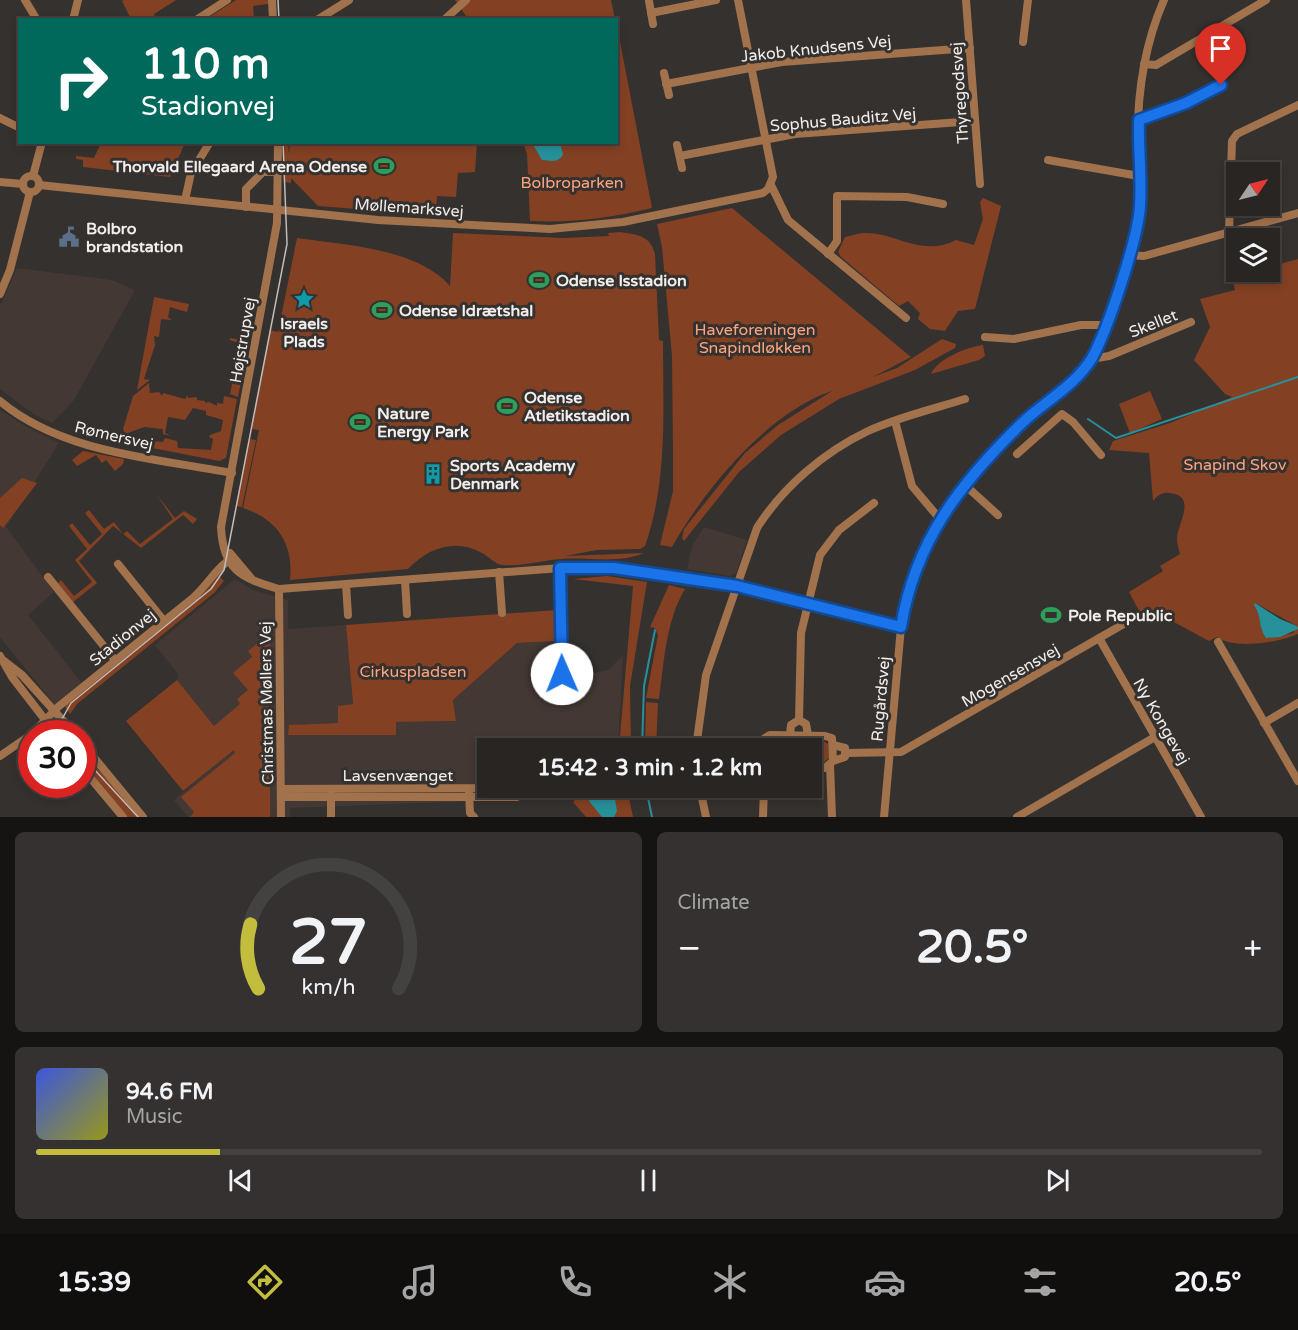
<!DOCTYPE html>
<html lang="en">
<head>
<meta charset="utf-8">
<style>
  body { margin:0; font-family:"Varela Round",sans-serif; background:#343130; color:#f1f3f6; height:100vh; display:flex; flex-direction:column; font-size:22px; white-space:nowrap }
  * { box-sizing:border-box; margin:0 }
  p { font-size:20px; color:#a5a5a6 }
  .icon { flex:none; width:33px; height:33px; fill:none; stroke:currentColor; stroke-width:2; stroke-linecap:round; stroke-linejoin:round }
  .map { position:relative; height:817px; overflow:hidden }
  .sheet { display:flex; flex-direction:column; gap:15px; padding:15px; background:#161413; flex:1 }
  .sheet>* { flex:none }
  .top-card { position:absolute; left:18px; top:18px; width:600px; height:126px; border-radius:0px; box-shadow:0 3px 9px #0003,0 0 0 2px #444241; background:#00695c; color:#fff; overflow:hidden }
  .needle { width:39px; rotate:55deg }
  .buttons { position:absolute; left:1226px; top:162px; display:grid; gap:12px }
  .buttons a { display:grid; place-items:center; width:54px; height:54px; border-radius:0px; background:#282523; box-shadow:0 3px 9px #0003,0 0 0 2px #444241; font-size:30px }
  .speed { position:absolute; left:18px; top:720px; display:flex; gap:12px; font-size:30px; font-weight:700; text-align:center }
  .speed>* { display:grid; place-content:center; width:78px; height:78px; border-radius:50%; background:#282523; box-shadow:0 3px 9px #0003,0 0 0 2px #444241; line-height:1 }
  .speed .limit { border:9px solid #d22; background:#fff; color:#111 }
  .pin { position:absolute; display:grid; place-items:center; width:51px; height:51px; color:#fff; margin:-62px -26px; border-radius:50% 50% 50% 0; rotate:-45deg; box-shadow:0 0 6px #0007 }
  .pin .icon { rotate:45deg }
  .me { position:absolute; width:66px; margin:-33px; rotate:359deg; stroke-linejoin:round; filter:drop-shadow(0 0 4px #0008) }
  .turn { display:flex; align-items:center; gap:21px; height:126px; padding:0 24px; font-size:27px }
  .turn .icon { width:78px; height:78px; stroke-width:2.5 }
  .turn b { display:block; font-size:42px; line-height:51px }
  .big { font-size:45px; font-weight:700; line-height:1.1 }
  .sheet .widget { flex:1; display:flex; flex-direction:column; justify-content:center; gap:9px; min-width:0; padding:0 21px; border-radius:9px; background:#343130 }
  .sheet .dial { align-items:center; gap:0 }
  .dial svg { height:156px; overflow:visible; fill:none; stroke:#444241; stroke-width:7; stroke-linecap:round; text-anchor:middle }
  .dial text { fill:#f1f3f6; stroke:none }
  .song { display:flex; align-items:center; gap:18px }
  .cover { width:72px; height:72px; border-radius:9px; background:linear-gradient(135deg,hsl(230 70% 55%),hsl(60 70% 35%)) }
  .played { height:6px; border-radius:3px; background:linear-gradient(90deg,#c3bd3e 15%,#444241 15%) }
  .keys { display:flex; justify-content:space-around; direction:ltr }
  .heat { display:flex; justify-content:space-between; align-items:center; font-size:33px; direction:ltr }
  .sheet .tiles { flex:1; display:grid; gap:15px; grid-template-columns:1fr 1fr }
  .widget:last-child { grid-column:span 2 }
  .trip { position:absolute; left:477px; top:738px; width:345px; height:60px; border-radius:0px; background:#282523; box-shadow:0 3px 9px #0003,0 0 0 2px #444241; font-weight:700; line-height:60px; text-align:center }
  .tab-bar { display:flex; height:96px; justify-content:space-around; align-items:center; background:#100f0e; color:#a5a5a6 }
  .tab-bar .icon { width:42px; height:42px }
  .tab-bar .active { color:#c3bd3e }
  .tab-bar b { font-size:27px; color:#f1f3f6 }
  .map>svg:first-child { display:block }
  .built { fill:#433834 }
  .green { fill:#834023; fill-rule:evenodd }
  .water { fill:#26919b }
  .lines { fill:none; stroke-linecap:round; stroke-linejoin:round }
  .stream { stroke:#26919b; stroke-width:2 }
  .minor { stroke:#a1724c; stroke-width:8 }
  .tram { stroke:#c0bdbb; stroke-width:1.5 }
  .route-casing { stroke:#114b97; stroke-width:15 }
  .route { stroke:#1a73e8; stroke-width:10 }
  .labels { text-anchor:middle; stroke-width:6; stroke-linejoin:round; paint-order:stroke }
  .street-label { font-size:16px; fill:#f1eeed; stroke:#35312f }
  .poi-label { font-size:16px; font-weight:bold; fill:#f1eeed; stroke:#35312f; text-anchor:start }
  .park-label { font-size:16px; fill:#fea580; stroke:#35312f }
</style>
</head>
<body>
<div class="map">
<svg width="1298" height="817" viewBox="0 0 1298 817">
  <rect width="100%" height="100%" fill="#35312f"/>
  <g class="built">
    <polygon points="17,268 112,280 135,290 74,400 52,423 35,415 0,389 0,306"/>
    <polygon points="0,410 25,426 59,443 6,527 54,592 28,615 82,683 55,705 0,637"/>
    <polygon points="704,527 747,540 736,573 730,576 687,569 692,546"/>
    <polygon points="235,579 253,590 288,600 288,629 346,625 353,704 338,706 338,723 289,725 396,735 396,722 456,721 453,700 517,643 558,641 558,681 608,670 623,655 618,748 488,748 488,788 530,788 530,799 290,808 290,817 188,817 174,800 233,750 177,680 178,674 155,645"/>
  </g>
  <g class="green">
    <polygon points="124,0 176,0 154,14 155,17 131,19 122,1"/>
    <polygon points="236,0 268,0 268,4 253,6 254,19 206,19"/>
    <polygon points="455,0 611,0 615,19 468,19"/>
    <path d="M617 26 652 208C611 218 572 223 530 221L527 154 523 143 616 142Z"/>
    <polygon points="101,143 101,142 185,143 170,177 83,167 83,160 76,159 76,156 94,158"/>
    <polygon points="282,143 288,143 289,154 290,143 477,143 475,172 458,173 456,197 437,196 436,215 318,206 291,178 291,183 284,182"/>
    <path d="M983 198 1001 206 975 309 958 311 945 331 930 329 918 319 920 313 908 301 899 306 841 257 838 252 845 237C851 236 858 233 864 233 896 232 922 258 956 240L974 245 983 219 980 202Z"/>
    <path d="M732 208 911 357 873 377 897 368 942 339 956 344 955 348 915 370 839 399 781 435 739 472 684 541 682 538 684 529 745 453 778 425 832 391C768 412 704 490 672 547L660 545 673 491V452L672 356 662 247 657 224Z"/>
    <path d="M620 232C638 235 650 235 655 254L659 340 663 341C663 409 668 481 645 546L640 549 597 550 565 556 644 553C618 564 590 557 562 559 543 560 521 567 502 565 495 564 488 556 482 553 455 538 428 548 408 569L290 580C294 544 277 519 243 508L259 430 251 429 270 330 278 332 297 238C344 245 417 248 450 286L453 233 564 238 609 236 608 233Z"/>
    <path d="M1298 259V634C1281 642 1233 650 1217 637L1209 641 1157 613 1144 620 1129 592 1163 571 1160 566 1180 554C1179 550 1177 544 1177 540 1176 526 1199 495 1169 493 1162 492 1157 496 1153 501L1149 453 1109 450 1113 441 1170 423 1232 397 1225 394 1194 360 1210 327 1200 299 1235 290 1232 277 1252 272H1269V267ZM1255 603 1297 626 1293 633 1266 638Z"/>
    <polygon points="154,297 189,304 187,312 170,307 168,317 172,320 161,319 159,337 154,336 155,345 144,379 150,380 137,390"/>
    <polygon points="231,338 249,342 238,397 230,394 237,360 234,359 240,343 229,340"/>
    <path d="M983 345 985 356 979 360 931 374C937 359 967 347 983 345Z"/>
    <polygon points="149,383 150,393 159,392 162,396 163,393 185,399 188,395 188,398 197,397 197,400 205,401 205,403 209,402 217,406 217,403 223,404 224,396 237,399 226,458 219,461 132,444 134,440 163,442 165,438 177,441 178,448 211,450 213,439 209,437 210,435 221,431 223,420 206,415 206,411 193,408 185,420 168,417 165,433 171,436 163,434 163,429 144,427 125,434 123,429 133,396"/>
    <polygon points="1150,391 1162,419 1130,433 1119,404"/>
    <polygon points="249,439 256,440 242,507 236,506"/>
    <polygon points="83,451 124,459 123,464 115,471 106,460 102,463 96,455 77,466 72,460"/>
    <polygon points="22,478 37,483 3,528 0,525 0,498"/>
    <polygon points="156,494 175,518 184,511 197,519 193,524 183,515 141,548 113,526 79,561 97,583 73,602 58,583 61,580 74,596 92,582 75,560 87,549 69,526 72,523 90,545 102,534 85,513 89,510 104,529 114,522 123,534 127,531 140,544 173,519"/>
    <polygon points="219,576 224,581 214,593 77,704 70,714 65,707 67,704 202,595"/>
    <polygon points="607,576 647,582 630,686 631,748 619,748 633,586 573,579"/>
    <path d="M669 585 685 589C666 620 664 663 659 699L646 698 658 635 655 628 650 627Z"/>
    <polygon points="557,610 558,641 517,643 453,700 456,721 396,722 396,735 288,735 289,725 338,723 338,706 353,704 346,625"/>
    <polygon points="270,633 270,817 190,817 194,812 181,797 235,753 234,750 183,791 126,721 177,680 214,726 240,704 237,699 248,690 233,673 252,657 248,651"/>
    <polygon points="646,702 658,703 656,748 645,748"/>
    <polygon points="772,739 821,740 828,744 829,758 824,762 812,763 812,748 768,748 768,743"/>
    <polygon points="82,751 140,817 125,817 83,765"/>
    <polygon points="584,788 627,788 633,817 586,817 573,802"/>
  </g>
  <g class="water">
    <path d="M532 143H560L563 154C559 163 551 161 542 160Z"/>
    <path d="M1255 603 1280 619 1297 626 1298 629 1280 637 1266 638C1258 627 1262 616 1254 605Z"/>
    <polygon points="599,788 613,788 617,811 614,817 602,817 589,801"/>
  </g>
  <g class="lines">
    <g class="stream">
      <polyline points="1088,419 1116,438 1298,377"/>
      <polyline points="642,748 644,686 655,630"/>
      <polyline points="646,788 652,817"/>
    </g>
    <g class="minor">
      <polyline points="25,0 37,20"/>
      <polyline points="272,0 273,20"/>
      <polyline points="966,0 980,184"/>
      <polyline points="649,1 653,24"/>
      <polyline points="651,13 716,0"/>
      <polyline points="73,20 78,0"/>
      <polyline points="196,20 227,0"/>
      <polyline points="317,20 349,0"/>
      <polyline points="444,20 466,0"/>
      <polyline points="1023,42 1028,0"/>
      <polyline points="1144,64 1156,65 1266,0"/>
      <polyline points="664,73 669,95"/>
      <polyline points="666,84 782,62 970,48"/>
      <polyline points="0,118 20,128"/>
      <polyline points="1139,120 1186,103 1221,85"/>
      <path d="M278 142 277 223 221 527C223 570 241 578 279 589L588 566C694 572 798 600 901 627"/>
      <polyline points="677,145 682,168"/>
      <polyline points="680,156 795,134 975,121"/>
      <polyline points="1048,160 1139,176"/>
      <circle cx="31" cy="184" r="8"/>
      <polyline points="33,176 42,142"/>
      <polyline points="0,182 23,184"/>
      <polyline points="39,185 378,220 550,229 623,222 763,193 768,189 773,177 738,0"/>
      <polyline points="771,185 788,220 906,318"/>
      <polyline points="185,200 191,173 210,142"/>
      <polyline points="246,207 246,189 263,172 279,172"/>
      <polyline points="1229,232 1232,141 1237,134 1298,105"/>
      <polyline points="828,254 837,241 837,196 907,197 943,204"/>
      <polyline points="1129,255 1144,256 1298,213"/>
      <polyline points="0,294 10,270 30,192"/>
      <polyline points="985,337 1014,339 1081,325 1105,325"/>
      <polyline points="1091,359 1109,356 1191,322"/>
      <path d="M0 401C62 453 154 458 232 473"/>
      <polyline points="895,421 912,486 939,518"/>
      <polyline points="1017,454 1062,414 1073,422 1101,455"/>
      <polyline points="966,486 998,515"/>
      <polyline points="230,553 251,578"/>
      <polyline points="118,564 164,621"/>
      <polyline points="560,568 562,674"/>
      <polyline points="499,572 502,613"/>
      <polyline points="48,577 115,660"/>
      <polyline points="405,580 407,614"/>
      <polyline points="346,584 348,615"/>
      <polyline points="279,589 281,817"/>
      <polyline points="1099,638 1201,817"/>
      <polyline points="1218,642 1298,781"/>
      <polyline points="0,656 12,677 56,734"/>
      <polyline points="4,661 22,675 75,734"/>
      <polyline points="799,720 801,633 820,555 839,530 874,503"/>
      <polyline points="1264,723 1298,703"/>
      <path d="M32 734 58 707 194 597C208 584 217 567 233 557"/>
      <polyline points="790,735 791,725 799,720 806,724 808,735"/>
      <polyline points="82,743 143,817"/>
      <path d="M696 748 706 675 757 528C783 487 824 452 868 431 898 417 933 409 965 399"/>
      <polyline points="750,748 756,743 764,742"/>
      <polyline points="763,748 765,738 770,735 825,736 832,738 833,761"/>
      <polyline points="846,753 901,752 1141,614"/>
      <polyline points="0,756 32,734"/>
      <polyline points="830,765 832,817"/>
      <polyline points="82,768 123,817"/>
      <polyline points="812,768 825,768 833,761 845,757 845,748 833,745"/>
      <polyline points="700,788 706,817"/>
      <polyline points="281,789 515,788 522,793 517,797 281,797"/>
      <polyline points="331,793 331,817"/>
      <polyline points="469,793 470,813 474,817"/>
      <polyline points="763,817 764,788"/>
      <path d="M884 817 901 627 914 573 925 545 939 518 993 454 1023 422 1081 374 1091 359 1101 339 1137 225C1141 201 1139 179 1138 155 1136 102 1143 48 1164 0"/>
      <polyline points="1017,817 1155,737"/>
    </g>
    <g class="tram">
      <polyline points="278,0 279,20"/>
      <polyline points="63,734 62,719 71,703 211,589 224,570 287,244 283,142"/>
      <polyline points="82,756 138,817"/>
    </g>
  </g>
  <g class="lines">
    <g class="route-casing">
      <path id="route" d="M562 674 560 568H614L737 586 901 627C915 541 961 482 1022 423 1045 401 1075 386 1092 358 1108 329 1138 239 1140 206 1142 177 1138 148 1139 120L1186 103 1221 85"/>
    </g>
    <use href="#route" class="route"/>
  </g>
  <defs>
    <g id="stadium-bare" transform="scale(1.62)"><path d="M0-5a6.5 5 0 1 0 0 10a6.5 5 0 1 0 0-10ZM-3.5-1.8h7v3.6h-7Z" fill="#2e9e5b" stroke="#35312f" stroke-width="2.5" paint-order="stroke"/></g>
    <g id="civic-bare" transform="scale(1.62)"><path d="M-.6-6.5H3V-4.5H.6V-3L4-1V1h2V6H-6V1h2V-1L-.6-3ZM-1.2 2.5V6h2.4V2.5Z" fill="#5c6f8a" stroke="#35312f" stroke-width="2.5" paint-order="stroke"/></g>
    <g id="sight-bare" transform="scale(1.62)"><path d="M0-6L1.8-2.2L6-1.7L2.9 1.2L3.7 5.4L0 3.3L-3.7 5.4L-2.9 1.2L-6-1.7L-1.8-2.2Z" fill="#0f9aa8" stroke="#35312f" stroke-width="2.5" paint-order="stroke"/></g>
    <g id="building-bare" transform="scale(1.62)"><path d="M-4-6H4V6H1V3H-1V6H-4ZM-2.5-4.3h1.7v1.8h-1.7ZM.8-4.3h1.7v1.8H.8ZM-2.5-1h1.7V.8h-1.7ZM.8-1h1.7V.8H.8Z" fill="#0f9aa8" stroke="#35312f" stroke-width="2.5" paint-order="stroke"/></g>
  </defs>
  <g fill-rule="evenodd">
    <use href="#stadium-bare" x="384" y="166"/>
    <use href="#civic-bare" x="69" y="237"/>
    <use href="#stadium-bare" x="539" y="280"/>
    <use href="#sight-bare" x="304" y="299"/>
    <use href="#stadium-bare" x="382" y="310"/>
    <use href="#stadium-bare" x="507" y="406"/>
    <use href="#stadium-bare" x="360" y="422"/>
    <use href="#building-bare" x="433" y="474"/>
    <use href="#stadium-bare" x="1051" y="615"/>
  </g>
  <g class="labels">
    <g class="street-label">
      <text transform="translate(816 48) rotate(-6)" y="6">Jakob Knudsens Vej</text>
      <text transform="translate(959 93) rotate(-94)" y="6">Thyregodsvej</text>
      <text transform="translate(843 119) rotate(-5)" y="6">Sophus Bauditz Vej</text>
      <text transform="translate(409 207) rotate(4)" y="6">Møllemarksvej</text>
      <text transform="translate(1153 323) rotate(-22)" y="6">Skellet</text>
      <text transform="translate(242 340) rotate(-80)" y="6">Højstrupvej</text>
      <text transform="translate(114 435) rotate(13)" y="6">Rømersvej</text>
      <text transform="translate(122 637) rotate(-39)" y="6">Stadionvej</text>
      <text transform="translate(1010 675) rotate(-30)" y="6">Mogensensvej</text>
      <text transform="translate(880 699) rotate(-85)" y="6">Rugårdsvej</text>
      <text transform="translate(266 703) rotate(-91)" y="6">Christmas Møllers Vej</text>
      <text transform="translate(1162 721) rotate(60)" y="6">Ny Kongevej</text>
      <text x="398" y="781">Lavsenvænget</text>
    </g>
    <g class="poi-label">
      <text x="367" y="172" text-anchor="end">Thorvald Ellegaard Arena Odense</text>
      <text x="86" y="234">Bolbro<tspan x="86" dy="18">brandstation</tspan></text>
      <text x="556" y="286">Odense Isstadion</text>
      <text x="399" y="316">Odense Idrætshal</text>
      <text x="304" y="329" text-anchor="middle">Israels<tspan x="304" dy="18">Plads</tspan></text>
      <text x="524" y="403">Odense<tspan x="524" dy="18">Atletikstadion</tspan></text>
      <text x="377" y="419">Nature<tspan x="377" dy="18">Energy Park</tspan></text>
      <text x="450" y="471">Sports Academy<tspan x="450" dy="18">Denmark</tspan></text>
      <text x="1068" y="621">Pole Republic</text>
    </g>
    <g class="park-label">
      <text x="572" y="188">Bolbroparken</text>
      <text x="755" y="335">Haveforeningen<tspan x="755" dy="18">Snapindløkken</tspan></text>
      <text x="1235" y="470">Snapind Skov</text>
      <text x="413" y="677">Cirkuspladsen</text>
    </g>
  </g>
</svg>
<div class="buttons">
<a><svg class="needle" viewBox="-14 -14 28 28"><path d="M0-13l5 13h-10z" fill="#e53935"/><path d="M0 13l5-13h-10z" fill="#a5a5a6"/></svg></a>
<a><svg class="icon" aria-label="layers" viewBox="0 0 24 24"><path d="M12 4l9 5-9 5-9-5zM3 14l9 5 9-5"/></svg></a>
</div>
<div class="speed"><div class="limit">30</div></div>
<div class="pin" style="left:1221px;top:85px;background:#d93025"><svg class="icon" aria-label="arrive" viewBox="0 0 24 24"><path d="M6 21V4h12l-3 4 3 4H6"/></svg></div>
<svg class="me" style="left:562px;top:674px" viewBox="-20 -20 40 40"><circle r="19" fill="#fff"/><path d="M0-13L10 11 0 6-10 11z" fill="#1a73e8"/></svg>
<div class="trip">15:42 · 3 min · 1.2 km</div>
<div class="top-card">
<div class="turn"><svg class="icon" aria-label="right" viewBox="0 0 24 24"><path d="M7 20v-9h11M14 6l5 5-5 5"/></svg><div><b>110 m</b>Stadionvej</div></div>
</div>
</div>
<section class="sheet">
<div class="tiles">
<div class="widget dial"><svg viewBox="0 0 100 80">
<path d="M14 69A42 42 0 1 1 86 69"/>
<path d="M14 69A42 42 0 0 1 10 36" stroke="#c3bd3e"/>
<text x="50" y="56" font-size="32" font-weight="700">27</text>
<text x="50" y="72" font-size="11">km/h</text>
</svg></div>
<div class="widget"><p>Climate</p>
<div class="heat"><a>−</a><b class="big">20.5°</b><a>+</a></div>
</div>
<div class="widget">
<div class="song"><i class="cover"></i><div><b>94.6 FM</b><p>Music</p></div></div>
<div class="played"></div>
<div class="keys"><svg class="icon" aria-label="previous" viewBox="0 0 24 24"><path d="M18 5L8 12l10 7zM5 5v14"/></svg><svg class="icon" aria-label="pause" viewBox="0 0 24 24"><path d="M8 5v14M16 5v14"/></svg><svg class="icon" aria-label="next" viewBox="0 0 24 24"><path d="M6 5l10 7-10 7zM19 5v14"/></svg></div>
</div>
</div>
</section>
<nav class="tab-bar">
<b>15:39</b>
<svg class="icon active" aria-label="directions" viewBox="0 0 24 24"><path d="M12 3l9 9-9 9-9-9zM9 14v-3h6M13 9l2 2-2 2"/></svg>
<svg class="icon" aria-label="music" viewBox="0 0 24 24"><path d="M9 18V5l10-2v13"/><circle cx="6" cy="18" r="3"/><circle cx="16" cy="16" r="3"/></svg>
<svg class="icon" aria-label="phone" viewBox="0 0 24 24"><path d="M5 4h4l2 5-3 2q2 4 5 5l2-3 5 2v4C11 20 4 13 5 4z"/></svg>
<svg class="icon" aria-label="climate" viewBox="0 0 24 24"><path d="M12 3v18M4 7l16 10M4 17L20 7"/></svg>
<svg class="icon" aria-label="car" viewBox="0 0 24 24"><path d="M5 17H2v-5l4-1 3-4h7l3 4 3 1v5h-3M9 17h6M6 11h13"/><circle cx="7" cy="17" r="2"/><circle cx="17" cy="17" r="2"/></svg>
<svg class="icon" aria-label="filters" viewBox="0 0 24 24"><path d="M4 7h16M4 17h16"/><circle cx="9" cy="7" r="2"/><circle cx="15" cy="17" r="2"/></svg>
<b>20.5°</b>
</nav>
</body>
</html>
